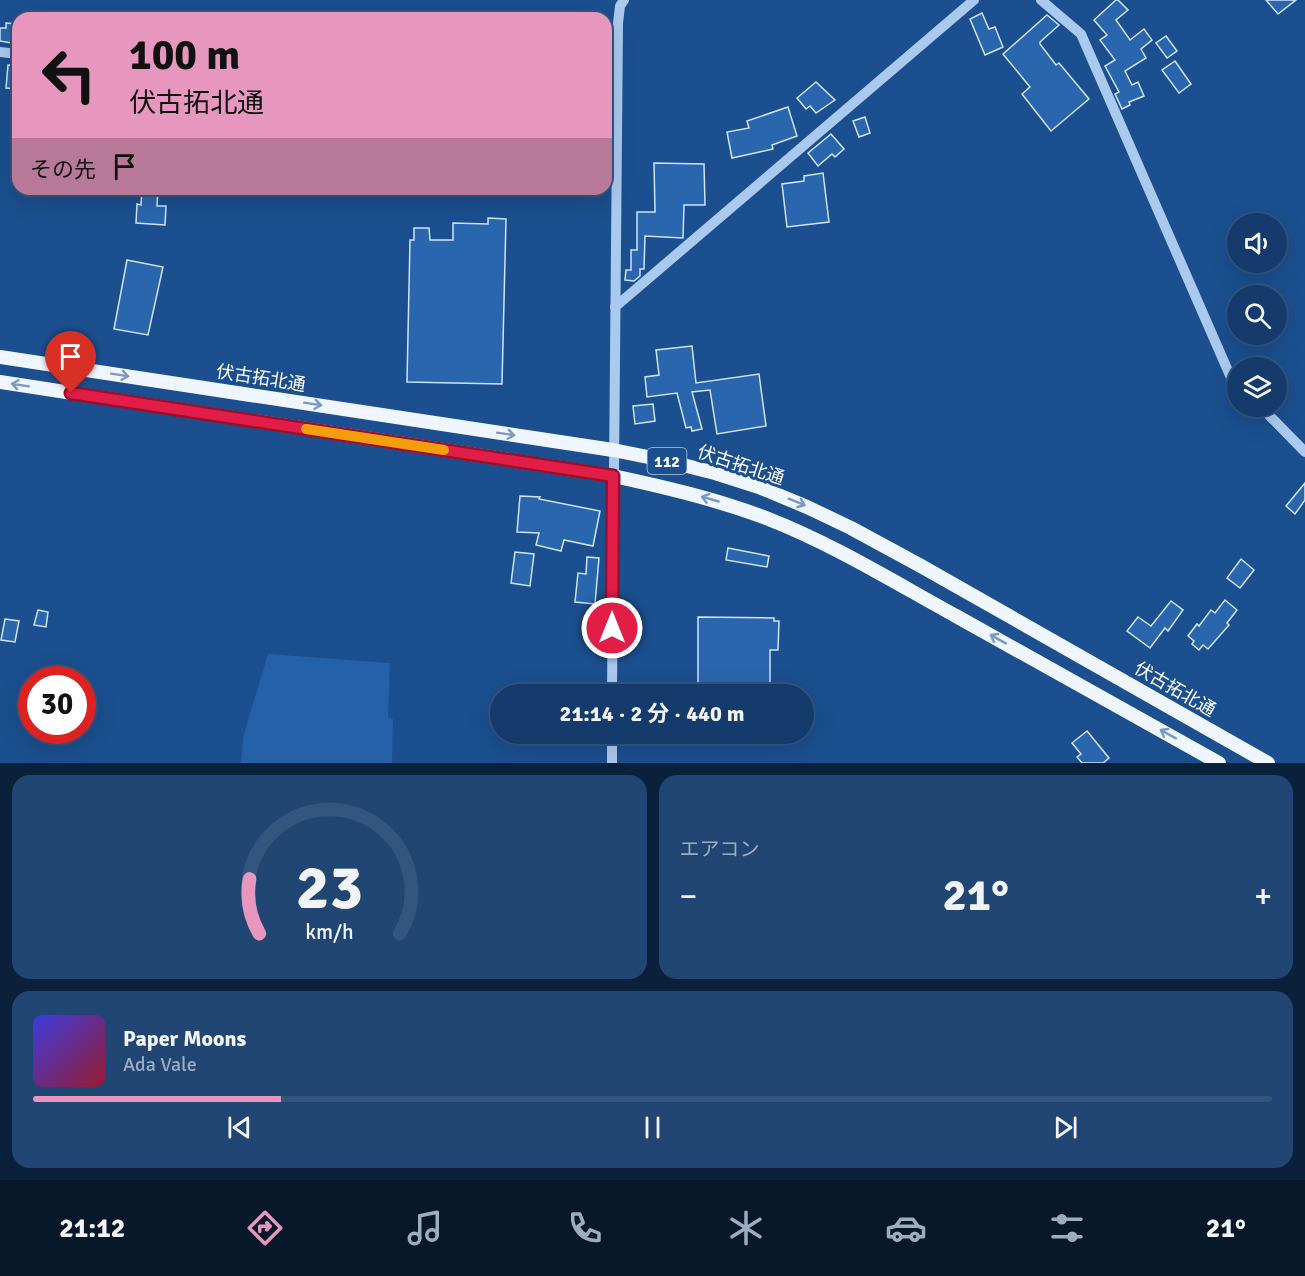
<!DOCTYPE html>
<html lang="ja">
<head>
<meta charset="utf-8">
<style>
  body { margin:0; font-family:Signika,"Noto Sans JP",sans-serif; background:#214673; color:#f1f3f6; height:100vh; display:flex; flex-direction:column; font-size:22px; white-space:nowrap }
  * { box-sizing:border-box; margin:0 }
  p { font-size:20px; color:#9dadc1 }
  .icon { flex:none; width:33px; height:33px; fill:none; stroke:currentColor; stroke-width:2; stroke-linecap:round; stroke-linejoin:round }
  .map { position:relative; height:763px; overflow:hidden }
  .details { display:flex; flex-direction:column; gap:12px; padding:12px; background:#0b203b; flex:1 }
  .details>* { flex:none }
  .banner { position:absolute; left:12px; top:12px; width:600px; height:183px; border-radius:18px; box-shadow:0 6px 24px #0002,0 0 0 2px #33557e; background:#e797bd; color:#111; overflow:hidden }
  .fabs { position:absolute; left:1227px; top:213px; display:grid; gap:12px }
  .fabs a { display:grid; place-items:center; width:60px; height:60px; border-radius:50%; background:#143b6b; box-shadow:0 6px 24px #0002,0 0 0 2px #33557e; font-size:30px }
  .speed { position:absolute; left:18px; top:666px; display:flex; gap:12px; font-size:30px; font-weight:700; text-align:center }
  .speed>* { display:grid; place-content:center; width:78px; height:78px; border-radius:50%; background:#143b6b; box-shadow:0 6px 24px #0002,0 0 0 2px #33557e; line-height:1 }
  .speed .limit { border:9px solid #d22; background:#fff; color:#111 }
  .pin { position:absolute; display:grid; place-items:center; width:51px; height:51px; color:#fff; margin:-62px -26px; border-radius:50% 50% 50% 0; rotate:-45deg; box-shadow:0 0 6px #0007 }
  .pin .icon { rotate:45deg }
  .me { position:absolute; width:66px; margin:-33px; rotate:0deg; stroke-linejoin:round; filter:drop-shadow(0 0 4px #0008) }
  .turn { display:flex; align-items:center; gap:21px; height:126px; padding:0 18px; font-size:27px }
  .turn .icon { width:78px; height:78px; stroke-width:2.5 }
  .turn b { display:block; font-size:42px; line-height:51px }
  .then { display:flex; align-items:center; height:57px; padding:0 18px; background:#0003; gap:12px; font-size:22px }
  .big { font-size:45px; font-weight:700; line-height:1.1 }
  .details .widget { flex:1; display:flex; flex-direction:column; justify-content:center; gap:9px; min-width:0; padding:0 21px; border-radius:18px; background:#214673 }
  .details .dial { align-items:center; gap:0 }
  .dial svg { height:156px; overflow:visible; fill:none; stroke:#33557e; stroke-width:7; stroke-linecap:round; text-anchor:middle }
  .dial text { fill:#f1f3f6; stroke:none }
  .song { display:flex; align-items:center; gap:18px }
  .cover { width:72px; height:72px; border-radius:9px; background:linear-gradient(135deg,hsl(240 70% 55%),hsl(350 70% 35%)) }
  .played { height:6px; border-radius:3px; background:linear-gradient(90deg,#e797bd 20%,#33557e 20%) }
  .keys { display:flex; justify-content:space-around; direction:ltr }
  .heat { display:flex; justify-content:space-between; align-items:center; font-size:33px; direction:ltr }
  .details .tiles { flex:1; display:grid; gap:12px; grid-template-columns:1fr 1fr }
  .widget:last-child { grid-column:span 2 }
  .trip { position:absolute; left:490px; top:684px; width:324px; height:60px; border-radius:30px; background:#143b6b; box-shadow:0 6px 24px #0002,0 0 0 2px #33557e; font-weight:700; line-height:60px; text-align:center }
  .menu { display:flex; height:96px; justify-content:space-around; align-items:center; background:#08182b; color:#9dadc1 }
  .menu .icon { width:42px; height:42px }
  .menu .active { color:#e797bd }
  .menu b { font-size:27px; color:#f1f3f6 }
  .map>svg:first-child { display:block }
  .green { fill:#2461a8 }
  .building { fill:#2a66ad; stroke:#cfe3fa; stroke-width:1.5 }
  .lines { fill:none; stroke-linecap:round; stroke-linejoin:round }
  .minor { stroke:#a9c9ee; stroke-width:10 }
  .major { stroke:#f0f6ff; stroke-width:14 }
  .oneway { stroke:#7b9ac1 }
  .route-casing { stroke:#92132f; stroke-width:15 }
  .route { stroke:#e11d48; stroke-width:10 }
  .slow { stroke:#f59e0b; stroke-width:10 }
  .labels { text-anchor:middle; stroke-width:6; stroke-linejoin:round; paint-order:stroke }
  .shield { fill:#1b4f8f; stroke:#bbcadd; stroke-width:1.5 }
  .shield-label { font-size:16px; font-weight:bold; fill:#fff }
  .street-label { font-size:18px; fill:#fff; stroke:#1b4f8f }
</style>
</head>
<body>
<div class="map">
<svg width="1305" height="763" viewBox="0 0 1305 763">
  <rect width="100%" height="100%" fill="#1b4f8f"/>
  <polygon class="green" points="268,654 390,663 388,718 393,719 392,763 241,763 243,737"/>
  <g class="building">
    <polygon points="1116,0 1118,0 1128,10 1116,20 1130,40 1144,29 1152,40 1141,49 1146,58 1125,71 1132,85 1138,82 1144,96 1129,102 1130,105 1122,109 1115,94 1119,92 1105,66 1115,60 1100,40 1107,35 1094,20"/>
    <polygon points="1266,0 1296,0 1278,14"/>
    <polygon points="982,13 989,29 995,27 1003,47 985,55 970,19"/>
    <polygon points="1047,15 1059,25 1040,42 1040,44 1056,65 1059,63 1089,99 1051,131 1022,94 1030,87 1003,54"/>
    <polygon points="6,23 18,24 18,44 0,41 0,28 6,28"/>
    <polygon points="1166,36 1177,51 1167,58 1156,43"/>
    <polygon points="1175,61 1191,84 1179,93 1162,70"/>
    <polygon points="8,65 18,66 18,89 6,88"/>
    <polygon points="816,82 835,100 816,113 810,106 806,109 797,98"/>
    <polygon points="788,107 797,136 772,145 773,149 732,158 727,132 749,128 747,121"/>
    <polygon points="865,117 870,133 859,137 853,121"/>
    <polygon points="831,134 844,149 835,157 832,154 818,166 808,153"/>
    <polygon points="654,163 704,164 705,205 684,205 683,238 645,236 644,269 640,269 640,276 634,281 625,280 626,270 631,270 631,250 637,250 637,212 655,212"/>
    <polygon points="823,173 829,222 787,227 782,184 804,181 804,176"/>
    <polygon points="142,189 158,189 157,206 166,206 165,225 136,223 137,204 141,205"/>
    <polygon points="488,218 506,219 502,384 407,382 410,240 414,240 414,228 429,228 430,240 453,240 453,223 488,224"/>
    <polygon points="127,260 163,267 148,335 114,329"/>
    <polygon points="692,346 696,383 759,374 766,426 717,434 710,390 692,392 702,429 692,431 691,427 686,428 677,393 647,397 645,377 659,375 656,350"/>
    <polygon points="653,404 655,421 635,424 633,406"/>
    <polygon points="1305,483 1305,500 1295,514 1286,506"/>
    <polygon points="520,496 540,497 539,499 600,511 593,546 564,540 561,551 536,545 539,533 517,532"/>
    <polygon points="728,548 769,556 767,567 726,560"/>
    <polygon points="515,552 534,554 530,586 511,583"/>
    <polygon points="587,557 599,558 595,604 575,602 578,573 586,574"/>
    <polygon points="1241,559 1254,570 1240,588 1227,578"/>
    <polygon points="1225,600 1237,610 1227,623 1229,625 1208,649 1203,645 1199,650 1192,644 1194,641 1188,636 1197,624 1199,626 1211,610 1215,613"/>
    <polygon points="1171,601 1183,610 1168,631 1165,628 1150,648 1127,631 1138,617 1151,626"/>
    <polygon points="38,610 48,612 46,627 34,625"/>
    <polygon points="698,617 774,618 774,621 779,621 778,650 770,650 770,694 648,694 648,685 698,685"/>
    <polygon points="5,619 19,621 15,642 1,640"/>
    <polygon points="1087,731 1109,758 1103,763 1082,763 1077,757 1081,754 1072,743"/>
  </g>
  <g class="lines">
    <g class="minor">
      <polyline points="1041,0 1081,34 1232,380 1238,385"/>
      <polyline points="0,52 9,53"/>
      <polyline points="615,307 974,0"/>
      <polyline points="1260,406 1305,452"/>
      <polyline points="612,694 618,23 620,6 624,0"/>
      <polyline points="612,763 612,734"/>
    </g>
    <g class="major">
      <polyline points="0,357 613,450 663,460 715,473 759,487 807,507 851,528 921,566 1268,763"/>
      <path d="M0 382 613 476C665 487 716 499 766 518 833 544 894 582 956 616 1044 665 1131 714 1219 763"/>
    </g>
  </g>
  <defs><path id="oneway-shaft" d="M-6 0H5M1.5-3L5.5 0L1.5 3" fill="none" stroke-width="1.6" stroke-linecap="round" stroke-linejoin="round" transform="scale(1.5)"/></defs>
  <g class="oneway">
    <use href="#oneway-shaft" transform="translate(120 375) rotate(9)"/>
    <use href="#oneway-shaft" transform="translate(20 385) rotate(-171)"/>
    <use href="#oneway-shaft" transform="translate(313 404) rotate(9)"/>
    <use href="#oneway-shaft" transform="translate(506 434) rotate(9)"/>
    <use href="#oneway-shaft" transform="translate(710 499) rotate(-164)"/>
    <use href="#oneway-shaft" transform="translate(797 502) rotate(22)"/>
    <use href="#oneway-shaft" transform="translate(998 639) rotate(-151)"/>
    <use href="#oneway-shaft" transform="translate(1168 734) rotate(-151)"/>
  </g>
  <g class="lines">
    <g class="route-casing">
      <polyline id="route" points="71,393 613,476 612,628"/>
    </g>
    <use href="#route" class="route"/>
    <polyline class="slow" points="306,429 444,450"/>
  </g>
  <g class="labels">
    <rect class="shield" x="647.5" y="448" width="39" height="26" rx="4.5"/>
    <g class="shield-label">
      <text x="667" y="467">112</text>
    </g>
    <g class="street-label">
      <text transform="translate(261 378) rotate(9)" y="6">伏古拓北通</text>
      <text transform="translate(741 465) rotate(18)" y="6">伏古拓北通</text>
      <text transform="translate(1175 689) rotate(30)" y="6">伏古拓北通</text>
    </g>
  </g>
</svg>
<div class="fabs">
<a><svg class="icon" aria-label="sound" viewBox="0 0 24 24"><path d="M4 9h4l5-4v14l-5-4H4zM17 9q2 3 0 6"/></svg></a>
<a><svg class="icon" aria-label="search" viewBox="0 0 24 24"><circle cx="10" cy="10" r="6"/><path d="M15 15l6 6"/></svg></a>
<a><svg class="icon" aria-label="layers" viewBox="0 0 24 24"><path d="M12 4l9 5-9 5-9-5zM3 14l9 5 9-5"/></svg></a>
</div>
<div class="speed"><div class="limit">30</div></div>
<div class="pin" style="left:71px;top:393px;background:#d93025"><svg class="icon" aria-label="arrive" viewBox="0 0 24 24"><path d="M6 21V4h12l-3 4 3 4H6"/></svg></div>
<svg class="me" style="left:612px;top:628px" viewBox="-20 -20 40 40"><circle r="17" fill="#e11d48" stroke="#fff" stroke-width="3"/><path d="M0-11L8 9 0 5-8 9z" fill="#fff"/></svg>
<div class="trip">21:14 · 2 分 · 440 m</div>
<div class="banner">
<div class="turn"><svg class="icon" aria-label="left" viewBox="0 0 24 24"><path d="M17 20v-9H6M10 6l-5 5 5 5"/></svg><div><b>100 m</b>伏古拓北通</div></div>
<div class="then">その先<svg class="icon" aria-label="arrive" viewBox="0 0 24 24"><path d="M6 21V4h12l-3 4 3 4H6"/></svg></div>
</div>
</div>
<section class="details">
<div class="tiles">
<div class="widget dial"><svg viewBox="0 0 100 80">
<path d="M14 69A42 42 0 1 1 86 69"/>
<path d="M14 69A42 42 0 0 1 9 41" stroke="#e797bd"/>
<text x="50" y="56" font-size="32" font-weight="700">23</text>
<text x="50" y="72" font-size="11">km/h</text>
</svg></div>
<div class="widget"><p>エアコン</p>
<div class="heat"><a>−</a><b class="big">21°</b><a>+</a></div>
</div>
<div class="widget">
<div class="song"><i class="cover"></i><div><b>Paper Moons</b><p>Ada Vale</p></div></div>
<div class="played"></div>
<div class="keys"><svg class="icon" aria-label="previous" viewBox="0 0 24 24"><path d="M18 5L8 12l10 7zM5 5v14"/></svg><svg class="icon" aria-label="pause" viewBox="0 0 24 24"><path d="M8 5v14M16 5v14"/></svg><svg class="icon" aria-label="next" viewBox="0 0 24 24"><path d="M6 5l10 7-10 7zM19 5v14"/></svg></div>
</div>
</div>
</section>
<nav class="menu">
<b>21:12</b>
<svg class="icon active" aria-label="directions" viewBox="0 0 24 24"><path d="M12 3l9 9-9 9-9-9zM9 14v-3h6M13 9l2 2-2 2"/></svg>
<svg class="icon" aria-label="music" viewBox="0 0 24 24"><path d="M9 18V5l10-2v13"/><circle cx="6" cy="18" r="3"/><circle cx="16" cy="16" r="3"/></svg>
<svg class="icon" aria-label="phone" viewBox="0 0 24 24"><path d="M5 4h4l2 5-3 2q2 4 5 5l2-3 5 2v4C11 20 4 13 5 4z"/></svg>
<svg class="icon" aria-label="climate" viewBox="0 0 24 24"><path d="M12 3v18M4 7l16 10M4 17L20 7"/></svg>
<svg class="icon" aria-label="car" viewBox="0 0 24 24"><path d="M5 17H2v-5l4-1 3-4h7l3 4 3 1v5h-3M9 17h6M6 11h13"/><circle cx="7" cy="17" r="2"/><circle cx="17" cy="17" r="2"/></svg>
<svg class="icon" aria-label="filters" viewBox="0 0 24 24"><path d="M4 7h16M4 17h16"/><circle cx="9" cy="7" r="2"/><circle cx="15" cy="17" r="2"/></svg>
<b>21°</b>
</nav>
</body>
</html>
